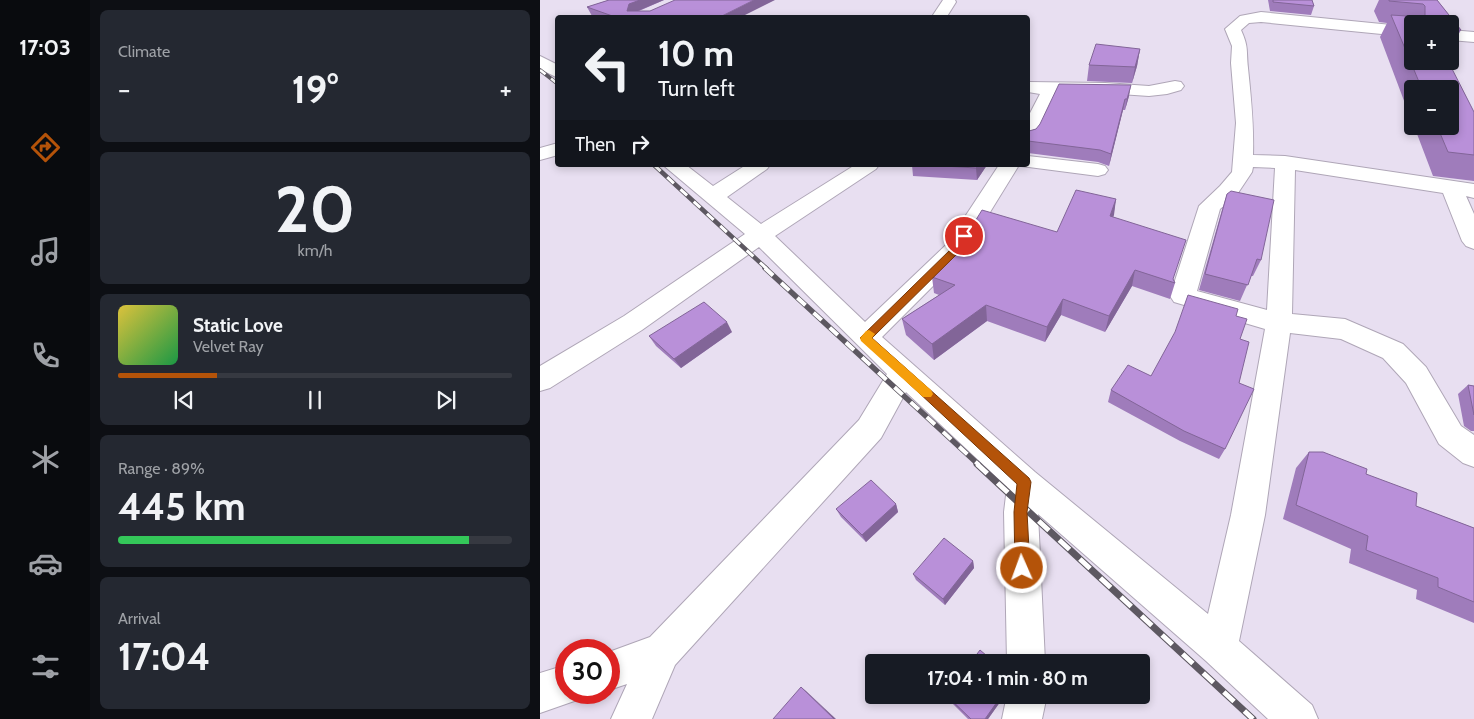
<!DOCTYPE html>
<html lang="en">
<head>
<meta charset="utf-8">
<style>
  body { margin:0; font-family:Cabin,sans-serif; background:#242831; color:#f1f3f6; height:100vh; display:flex; flex-direction:column; font-size:19px; white-space:nowrap }
  * { box-sizing:border-box; margin:0 }
  p { font-size:16px; color:#9ea1a6 }
  .icon { flex:none; width:28px; height:28px; fill:none; stroke:currentColor; stroke-width:2; stroke-linecap:round; stroke-linejoin:round }
  .map { position:relative; flex:1; overflow:hidden }
  .panel { display:flex; flex-direction:column; gap:10px; padding:10px; background:#0d0f14; width:450px }
  .panel>* { flex:none }
  .hud { position:absolute; left:15px; top:15px; width:475px; height:152px; border-radius:5px; box-shadow:0 2px 8px #0003; background:#171b24; color:#f1f3f6; overflow:hidden }
  .controls { position:absolute; left:864px; top:15px; display:grid; gap:10px }
  .controls a { display:grid; place-items:center; width:55px; height:55px; border-radius:5px; background:#171b24; box-shadow:0 2px 8px #0003; font-size:25px }
  .speed { position:absolute; left:15px; top:639px; display:flex; gap:10px; font-size:25px; font-weight:700; text-align:center }
  .speed>* { display:grid; place-content:center; width:65px; height:65px; border-radius:50%; background:#171b24; box-shadow:0 2px 8px #0003; line-height:1 }
  .speed .limit { border:8px solid #d22; background:#fff; color:#111 }
  .pin { position:absolute; display:grid; place-items:center; width:42px; height:42px; color:#fff; margin:-21px; border:2px solid #fff; border-radius:50%; box-shadow:0 1px 5px #0007 }
  .me { position:absolute; width:55px; margin:-28px; rotate:358deg; stroke-linejoin:round; filter:drop-shadow(0 0 4px #0008) }
  .turn { display:flex; align-items:center; gap:18px; height:105px; padding:0 20px; font-size:22px }
  .turn .icon { width:65px; height:65px; stroke-width:2.5 }
  .turn b { display:block; font-size:35px; line-height:42px }
  .then { display:flex; align-items:center; height:48px; padding:0 20px; background:#0003; gap:10px; font-size:19px }
  .big { font-size:38px; font-weight:700; line-height:1.1 }
  .panel .tile { flex:1; display:flex; flex-direction:column; justify-content:center; gap:8px; min-width:0; padding:0 18px; border-radius:8px; background:#242831 }
  .panel .dial { align-items:center; gap:0 }
  .dial b { font-size:65px; line-height:1 }
  .song { display:flex; align-items:center; gap:15px }
  .cover { width:60px; height:60px; border-radius:8px; background:linear-gradient(135deg,hsl(50 70% 55%),hsl(140 70% 35%)) }
  .played { height:5px; border-radius:2px; background:linear-gradient(90deg,#b45309 25%,#363941 25%) }
  .keys { display:flex; justify-content:space-around; direction:ltr }
  .heat { display:flex; justify-content:space-between; align-items:center; font-size:28px; direction:ltr }
  .charge { height:8px; border-radius:4px; background:linear-gradient(90deg,#34c759 89%,#363941 0) }
  .trip { position:absolute; left:325px; top:654px; width:285px; height:50px; border-radius:5px; background:#171b24; box-shadow:0 2px 8px #0003; font-weight:700; line-height:50px; text-align:center }
  main { display:flex; flex:1; min-height:0 }
  .tabs { display:flex; flex-direction:column; width:90px; justify-content:space-around; align-items:center; background:#090b0e; color:#9ea1a6 }
  .tabs .icon { width:35px; height:35px }
  .tabs .current { color:#b45309 }
  .tabs b { font-size:22px; color:#f1f3f6 }
  .map>svg:first-child { display:block }
  .lines { fill:none; stroke-linecap:round; stroke-linejoin:round }
  .minor-casing { stroke:#afa6b7; stroke-width:2 }
  .minor { fill:#fff; fill-rule:evenodd }
  .rail-far3-casing { stroke:#5d5861; stroke-width:4 }
  .rail-far2-casing { stroke:#5d5861; stroke-width:4.5 }
  .rail-far1-casing { stroke:#5d5861; stroke-width:5.5 }
  .rail-casing { stroke:#5d5861; stroke-width:7 }
  .rail-far3 { stroke:#fff; stroke-width:2.5; stroke-dasharray:7; stroke-linecap:butt }
  .rail-far2 { stroke:#fff; stroke-width:3; stroke-dasharray:9; stroke-linecap:butt }
  .rail-far1 { stroke:#fff; stroke-width:4; stroke-dasharray:11; stroke-linecap:butt }
  .rail { stroke:#fff; stroke-width:5; stroke-dasharray:14; stroke-linecap:butt }
  .wall { fill:#9f7cbb }
  .shaded-wall { fill:#826598 }
  .building { fill:#b990d9; stroke:#826598 }
  .route { fill:#b45309; stroke:#753606 }
  .slow { fill:#f59e0b }
</style>
</head>
<body>
<main>
<nav class="tabs">
<b>17:03</b>
<svg class="icon current" aria-label="directions" viewBox="0 0 24 24"><path d="M12 3l9 9-9 9-9-9zM9 14v-3h6M13 9l2 2-2 2"/></svg>
<svg class="icon" aria-label="music" viewBox="0 0 24 24"><path d="M9 18V5l10-2v13"/><circle cx="6" cy="18" r="3"/><circle cx="16" cy="16" r="3"/></svg>
<svg class="icon" aria-label="phone" viewBox="0 0 24 24"><path d="M5 4h4l2 5-3 2q2 4 5 5l2-3 5 2v4C11 20 4 13 5 4z"/></svg>
<svg class="icon" aria-label="climate" viewBox="0 0 24 24"><path d="M12 3v18M4 7l16 10M4 17L20 7"/></svg>
<svg class="icon" aria-label="car" viewBox="0 0 24 24"><path d="M5 17H2v-5l4-1 3-4h7l3 4 3 1v5h-3M9 17h6M6 11h13"/><circle cx="7" cy="17" r="2"/><circle cx="17" cy="17" r="2"/></svg>
<svg class="icon" aria-label="filters" viewBox="0 0 24 24"><path d="M4 7h16M4 17h16"/><circle cx="9" cy="7" r="2"/><circle cx="15" cy="17" r="2"/></svg>
</nav>
<section class="panel">
<div class="tile"><p>Climate</p>
<div class="heat"><a>−</a><b class="big">19°</b><a>+</a></div>
</div>
<div class="tile dial"><b>20</b><p>km/h</p></div>
<div class="tile">
<div class="song"><i class="cover"></i><div><b>Static Love</b><p>Velvet Ray</p></div></div>
<div class="played"></div>
<div class="keys"><svg class="icon" aria-label="previous" viewBox="0 0 24 24"><path d="M18 5L8 12l10 7zM5 5v14"/></svg><svg class="icon" aria-label="pause" viewBox="0 0 24 24"><path d="M8 5v14M16 5v14"/></svg><svg class="icon" aria-label="next" viewBox="0 0 24 24"><path d="M6 5l10 7-10 7zM19 5v14"/></svg></div>
</div>
<div class="tile"><p>Range · 89%</p><b class="big">445 km</b><div class="charge"></div></div>
<div class="tile"><p>Arrival</p><b class="big">17:04</b></div>
</section>
<div class="map">
<svg width="934" height="719" viewBox="0 0 934 719">
  <rect width="100%" height="100%" fill="#e8dff1"/>
  <g class="lines">
    <g class="minor-casing">
      <g id="minor">
        <polygon points="403,0 415,0 416,2 406,18 391,18"/>
        <path d="M721 12 872 27V37L721 22 709 23 701 30C709 48 706 50 708 68 711 98 714 125 713 155L745 156 934 184V198L926 196 934 214V249L926 246 922 241 903 193 755 170 752 314 805 319 863 344 886 367 921 426 934 435V467L923 463 899 444 866 383 843 358 801 339 750 333 725 515 699 641 772 705 778 719H728L666 661 498 514 505 662H467L464 512 467 487 366 392 341 438 135 665 112 719H71L87 684 69 690V652L110 637 319 420 347 374 219 247 102 330 10 388 0 391V366L84 316 205 234 123 165H146L173 186 206 165H230L227 169 187 197 221 224 315 165H339L336 169 235 236 325 322 407 244 459 165H479L423 256 342 337 495 472 668 614 691 515 725 329 634 302 630 296 659 206 680 186 692 172 696 123 691 63 692 46 685 29 700 16ZM713 167 735 168 727 310 657 291 680 209 696 196 712 172Z"/>
        <polygon points="910,30 934,32 934,42 910,40"/>
        <polygon points="0,56 18,65 18,78 0,69"/>
        <polygon points="635,81 641,82 644,86 641,90 627,94 609,96 565,93 517,94 498,135 495,139 488,141 488,117 500,94 488,92 488,82 565,83 609,86"/>
        <polygon points="18,143 18,155 0,160 0,148"/>
        <polygon points="488,156 558,164 565,166 568,170 565,174 558,176 481,166 480,165 488,165"/>
        <polygon points="26,665 26,692 43,692 40,699 0,713 0,673"/>
        <polygon points="467,695 507,695 502,719 462,719"/>
      </g>
    </g>
    <use href="#minor" class="minor"/>
    <g class="rail-far3-casing">
      <polyline id="rail-far3" points="0,70 18,84"/>
    </g>
    <g class="rail-far2-casing">
      <polyline id="rail-far2" points="114,165 227,269"/>
    </g>
    <g class="rail-far1-casing">
      <polyline id="rail-far1" points="225,268 439,465"/>
    </g>
    <g class="rail-casing">
      <polyline id="rail" points="437,464 713,719"/>
    </g>
    <use href="#rail-far3" class="rail-far3"/>
    <use href="#rail-far2" class="rail-far2"/>
    <use href="#rail-far1" class="rail-far1"/>
    <use href="#rail" class="rail"/>
  </g>
  <g class="wall">
    <polygon points="69,0 124,0 99,11 199,18 56,18 52,16 47,7"/>
    <polygon points="728,0 772,0 774,6 771,15 730,11"/>
    <polygon points="839,0 897,0 921,30 910,49 910,24 872,24 934,112 934,181 893,176 874,126 910,126 910,89 872,89 872,122 840,37 847,23 839,22 834,11"/>
    <polygon points="600,49 597,66 592,83 547,81 549,65"/>
    <polygon points="589,96 585,110 583,110 569,166 558,162 488,153 488,130 489,131 496,129"/>
    <polygon points="372,165 447,165 437,180 373,176"/>
    <polygon points="687,194 721,260 713,276 711,276 700,301 659,290 682,210"/>
    <polygon points="576,199 573,217 633,279 635,283 630,299 592,286 565,332 521,315 505,342 447,321 394,360 366,335 362,319 399,295 394,293 392,277 517,232"/>
    <polygon points="696,316 700,339 699,383 685,449 679,459 640,441 568,402 571,390 611,376"/>
    <polygon points="192,332 141,368 116,346 109,336"/>
    <polygon points="928,385 934,386 934,431 931,431 924,426 918,394"/>
    <polygon points="769,452 826,474 876,506 934,528 934,623 876,599 877,590 809,563 811,549 743,519 756,468"/>
    <polygon points="356,504 358,512 326,542 301,517 296,509"/>
    <polygon points="433,561 434,568 405,605 376,580 373,574"/>
    <polygon points="406,695 465,695 448,719 428,719 408,699"/>
  </g>
  <g class="shaded-wall">
    <polygon points="100,0 124,0 93,13 87,11 89,4"/>
    <polygon points="214,0 235,0 199,18 178,18"/>
    <polygon points="600,49 597,66 592,83 595,67"/>
    <polygon points="591,85 589,96 585,110 587,99"/>
    <polygon points="585,99 583,110 569,166 571,154"/>
    <polygon points="439,165 447,165 437,180 436,168"/>
    <polygon points="576,199 574,215 567,233 570,216"/>
    <polygon points="595,270 592,286 565,332 569,316"/>
    <polygon points="523,299 521,315 505,342 507,327"/>
    <polygon points="446,305 447,321 394,360 392,344"/>
    <polygon points="187,322 192,332 141,368 134,359"/>
    <polygon points="356,504 358,512 326,542 322,535"/>
    <polygon points="433,561 434,568 405,605 403,599"/>
    <polygon points="261,687 266,691 296,719 294,719"/>
    <polygon points="462,695 465,695 448,719 445,719"/>
  </g>
  <g class="building">
    <polygon points="69,0 100,0 89,4 87,11 110,11 135,0 214,0 178,18 78,18 47,7"/>
    <polygon points="733,0 772,0 774,6 733,2"/>
    <polygon points="849,0 897,0 921,30 910,30 910,24 872,24 872,61 908,61 934,112 934,155 908,152 897,126 910,126 910,89 882,89 851,15 883,17 885,16 885,6 883,4 849,1"/>
    <polygon points="556,44 600,49 595,67 549,65"/>
    <polygon points="519,84 591,85 587,99 585,99 571,154 560,150 488,141 488,130 489,131 496,129 500,124"/>
    <polygon points="388,165 439,165 436,168"/>
    <polygon points="536,190 576,199 570,216 646,240 633,279 635,283 595,270 569,316 523,299 507,327 446,305 392,344 362,319 415,285 392,277 406,258 423,241 442,210 517,232"/>
    <polygon points="691,191 734,200 721,260 717,259 708,285 665,274 687,194"/>
    <polygon points="648,295 698,309 696,316 707,319 700,339 709,342 699,383 714,389 685,449 644,431 571,390 588,365 611,376 635,332"/>
    <polygon points="164,302 187,322 134,359 109,336"/>
    <polygon points="928,385 934,386 934,415"/>
    <polygon points="769,452 783,452 827,469 826,474 877,493 876,506 934,528 934,602 898,587 898,578 826,550 828,536 756,505"/>
    <polygon points="331,480 356,504 322,535 296,509"/>
    <polygon points="404,538 433,561 403,599 373,574"/>
    <polygon points="440,650 454,662 431,662"/>
    <polygon points="261,687 294,719 233,719"/>
    <polygon points="406,695 462,695 445,719 431,719"/>
  </g>
  <polygon class="route" points="424,233 429,236 419,252 332,338 489,478 491,482 487,512 490,568 488,574 482,576 477,574 475,568 474,512 477,484 320,338 412,248 421,234"/>
  <polygon class="slow" points="329,330 335,334 332,338 391,390 393,394 391,397 383,397 321,341 320,338 326,331"/>
</svg>
<div class="controls">
<a>+</a>
<a>−</a>
</div>
<div class="speed"><div class="limit">30</div></div>
<div class="pin" style="left:424px;top:236px;background:#d93025"><svg class="icon" aria-label="arrive" viewBox="0 0 24 24"><path d="M6 21V4h12l-3 4 3 4H6"/></svg></div>
<svg class="me" style="left:482px;top:568px" viewBox="-20 -20 40 40"><circle r="17" fill="#b45309" stroke="#fff" stroke-width="3"/><path d="M0-11L8 9 0 5-8 9z" fill="#fff"/></svg>
<div class="trip">17:04 · 1 min · 80 m</div>
<div class="hud">
<div class="turn"><svg class="icon" aria-label="left" viewBox="0 0 24 24"><path d="M17 20v-9H6M10 6l-5 5 5 5"/></svg><div><b>10 m</b>Turn left</div></div>
<div class="then">Then<svg class="icon" aria-label="right" viewBox="0 0 24 24"><path d="M7 20v-9h11M14 6l5 5-5 5"/></svg></div>
</div>
</div>
</main>
</body>
</html>
